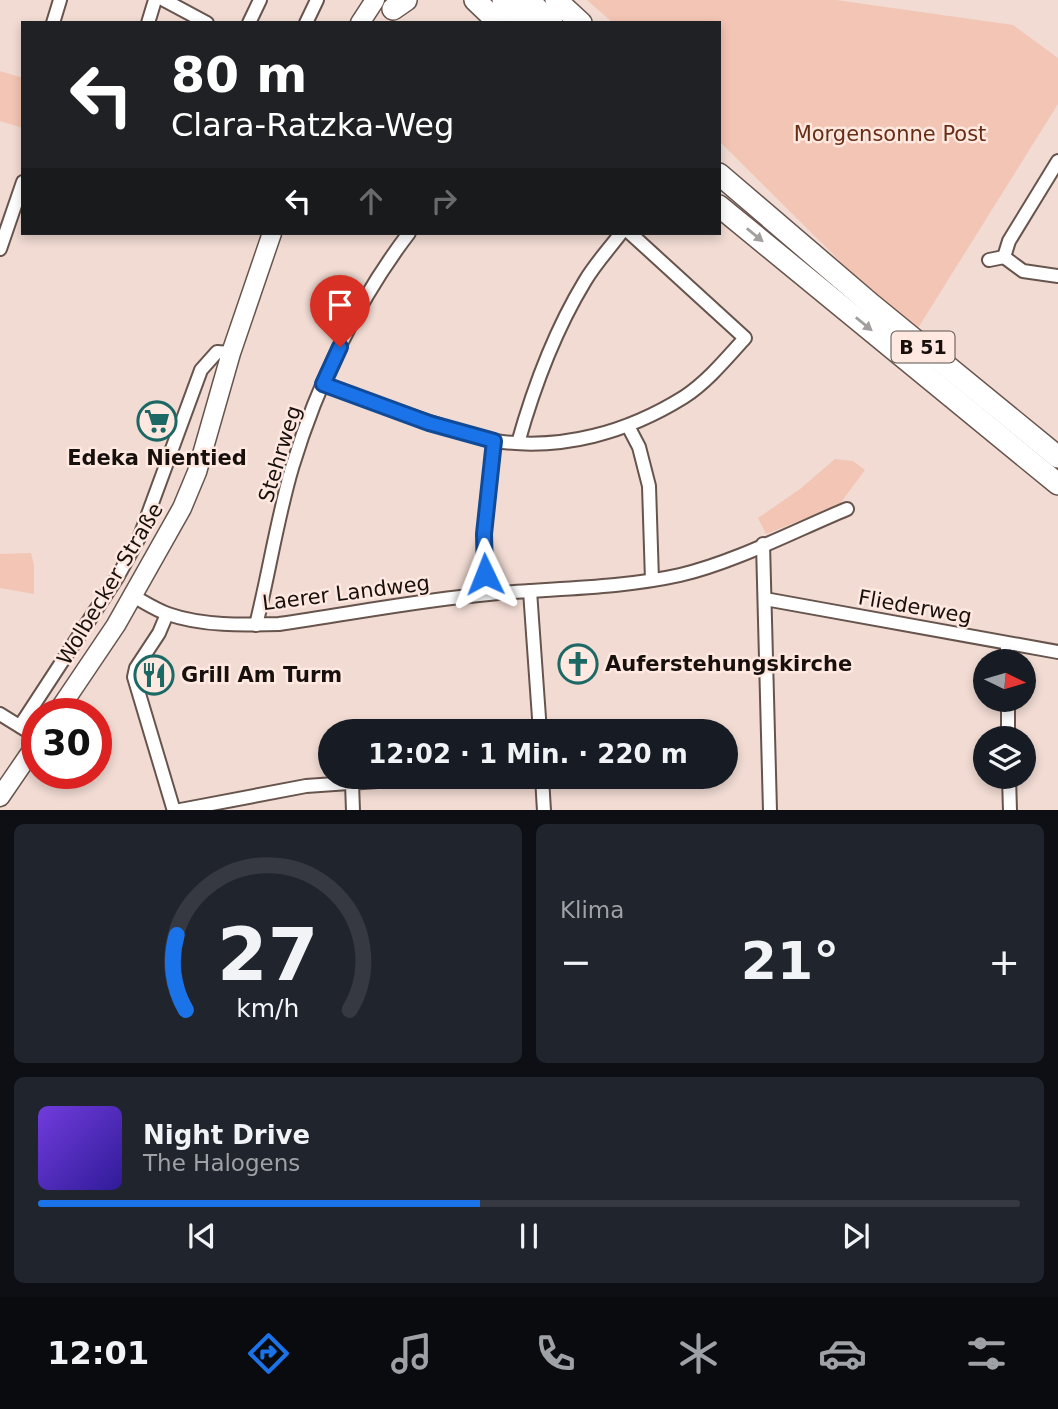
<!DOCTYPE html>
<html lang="de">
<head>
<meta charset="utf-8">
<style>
  body { margin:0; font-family:"DejaVu Sans",sans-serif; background:#20242c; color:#f1f3f6; height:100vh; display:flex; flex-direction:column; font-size:26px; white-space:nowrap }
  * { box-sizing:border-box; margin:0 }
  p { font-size:23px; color:#9ea1a6 }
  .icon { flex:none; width:38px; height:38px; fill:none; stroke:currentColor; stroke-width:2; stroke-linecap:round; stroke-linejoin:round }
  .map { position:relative; height:810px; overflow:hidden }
  .drawer { display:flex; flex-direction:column; gap:14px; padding:14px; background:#0d0f14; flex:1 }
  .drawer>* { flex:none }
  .guide { position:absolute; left:21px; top:21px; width:700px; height:214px; border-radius:0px; box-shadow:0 4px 10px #0003; background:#202124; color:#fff; overflow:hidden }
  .needle { width:46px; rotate:95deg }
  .fabs { position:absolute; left:973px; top:649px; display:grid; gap:14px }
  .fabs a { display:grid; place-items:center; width:63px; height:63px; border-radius:50%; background:#171b24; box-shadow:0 4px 10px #0003; font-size:35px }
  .speed { position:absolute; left:21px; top:698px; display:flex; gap:14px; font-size:35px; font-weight:700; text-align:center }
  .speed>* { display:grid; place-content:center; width:91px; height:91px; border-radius:50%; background:#171b24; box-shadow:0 4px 10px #0003; line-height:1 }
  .speed .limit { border:10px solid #d22; background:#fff; color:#111 }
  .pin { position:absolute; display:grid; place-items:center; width:60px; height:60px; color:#fff; margin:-72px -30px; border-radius:50% 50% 50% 0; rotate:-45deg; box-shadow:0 0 7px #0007 }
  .pin .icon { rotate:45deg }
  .me { position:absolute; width:77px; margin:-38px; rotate:358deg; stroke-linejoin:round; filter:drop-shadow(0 0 5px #0008) }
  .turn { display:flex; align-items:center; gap:24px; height:147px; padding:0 35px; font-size:32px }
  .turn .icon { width:91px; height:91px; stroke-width:2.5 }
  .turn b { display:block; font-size:49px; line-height:60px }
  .lanes { display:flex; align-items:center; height:66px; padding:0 35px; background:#0003; justify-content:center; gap:35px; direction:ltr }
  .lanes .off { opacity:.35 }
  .big { font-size:52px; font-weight:600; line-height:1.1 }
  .drawer .tile { flex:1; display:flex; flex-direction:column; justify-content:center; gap:10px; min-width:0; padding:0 24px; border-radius:10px; background:#20242c }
  .drawer .dial { align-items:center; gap:0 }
  .dial svg { height:182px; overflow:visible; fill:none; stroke:#363941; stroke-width:7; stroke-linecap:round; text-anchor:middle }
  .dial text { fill:#f1f3f6; stroke:none }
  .song { display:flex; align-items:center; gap:21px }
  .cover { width:84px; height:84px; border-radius:10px; background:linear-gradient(135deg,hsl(260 70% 55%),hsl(250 70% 35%)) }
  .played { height:7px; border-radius:4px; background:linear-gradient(90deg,#1a73e8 45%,#363941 45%) }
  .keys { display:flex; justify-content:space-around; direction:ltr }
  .heat { display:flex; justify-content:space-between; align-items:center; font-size:38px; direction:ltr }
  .drawer .tiles { flex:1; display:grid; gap:14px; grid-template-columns:1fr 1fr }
  .tile:last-child { grid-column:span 2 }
  .trip { position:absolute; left:318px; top:719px; width:420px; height:70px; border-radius:35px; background:#171b24; box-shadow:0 4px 10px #0003; font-weight:600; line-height:70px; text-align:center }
  .menu { display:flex; height:112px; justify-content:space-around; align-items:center; background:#090b0e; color:#9ea1a6 }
  .menu .icon { width:49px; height:49px }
  .menu .active { color:#1a73e8 }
  .menu b { font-size:32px; color:#f1f3f6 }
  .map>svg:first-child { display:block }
  .green { fill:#f3c5b4 }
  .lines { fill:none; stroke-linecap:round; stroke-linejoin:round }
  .street-casing { stroke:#67544d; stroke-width:16 }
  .secondary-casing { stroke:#67544d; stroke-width:21 }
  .highway-casing { stroke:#67544d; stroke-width:24 }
  .street { stroke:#fff; stroke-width:12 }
  .secondary { stroke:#fff; stroke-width:18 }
  .highway { stroke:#fff; stroke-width:21 }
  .oneway { fill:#a29f9e }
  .route-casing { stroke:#114b97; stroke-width:18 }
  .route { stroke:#1a73e8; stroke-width:12 }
  .labels { text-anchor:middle; stroke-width:5; stroke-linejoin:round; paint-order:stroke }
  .shield { fill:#fee8e0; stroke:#5c514c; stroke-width:2 }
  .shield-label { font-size:19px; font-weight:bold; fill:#17100d }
  .park-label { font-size:21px; fill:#682d15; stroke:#fee8e0 }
  .street-label { font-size:21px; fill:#17100d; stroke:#fee8e0 }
  .poi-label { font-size:21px; font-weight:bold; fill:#17100d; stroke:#fee8e0; text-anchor:start }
</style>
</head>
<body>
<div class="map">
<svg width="1058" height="811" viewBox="0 0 1058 811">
  <rect width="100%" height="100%" fill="#f1dbd3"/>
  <g class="green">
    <polygon points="587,0 836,0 1013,25 1058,58 1058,104 918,328 856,277 719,141 719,23 613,23"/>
    <polygon points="0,71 23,78 23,128 0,121"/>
    <polygon points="835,459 853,461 865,470 839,505 766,534 758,518 800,489"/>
    <polygon points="31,553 34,565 34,594 0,588 0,554"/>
  </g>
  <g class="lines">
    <g class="street-casing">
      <g id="street">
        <polyline points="164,0 207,23"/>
        <polyline points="53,23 60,0"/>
        <polyline points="148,23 155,0"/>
        <polyline points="249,23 260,0"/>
        <polyline points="306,23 317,0"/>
        <polyline points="0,249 23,182"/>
        <polyline points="1004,257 1009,241 1058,161"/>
        <polyline points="1004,257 1023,271 1058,276"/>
        <polyline points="989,260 1004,257"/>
        <path d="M323 384C368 401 413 418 459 431 471 434 483 439 495 441 562 451 628 432 684 397 707 382 726 359 745 338L630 233"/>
        <polyline points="628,426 639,447 649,486 652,580"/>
        <path d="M518 443C534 386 554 332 585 281 595 264 609 249 621 233"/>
        <polyline points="763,544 770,811"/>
        <polyline points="530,591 540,732"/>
        <polyline points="487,594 484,533 494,441"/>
        <path d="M133 596C144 602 156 610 168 614 202 626 243 625 279 624 349 614 419 600 489 594 553 588 617 589 680 575 735 562 794 531 847 509"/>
        <polyline points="765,599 1058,652"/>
        <polyline points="167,614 159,633 136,668 134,677 174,811"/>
        <path d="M256 625C269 573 277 519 292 468 317 385 357 301 409 233"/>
        <polyline points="1007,644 1007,662"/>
        <polyline points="1008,700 1008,738"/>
        <polyline points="0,714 37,737"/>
        <polyline points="20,726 118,576 140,536 201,370 217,352 231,353"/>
        <polyline points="542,777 544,811"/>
        <polyline points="1009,777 1010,811"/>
        <polyline points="352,783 353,811"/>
        <polyline points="175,811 306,786 435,777"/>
      </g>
    </g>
    <g class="secondary-casing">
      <g id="secondary">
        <polyline points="360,23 375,0"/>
        <polyline points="56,714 116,625 182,508 197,472 231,353 272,233"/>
        <polyline points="0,797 37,743"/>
      </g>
    </g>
    <g class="highway-casing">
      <g id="highway">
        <polyline points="475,0 499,23"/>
        <polyline points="503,0 526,23"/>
        <polyline points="528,0 552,23"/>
        <polyline points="556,0 581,23"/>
        <polyline points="393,9 406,0"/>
        <polyline points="719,174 872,305 1058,457"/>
        <polyline points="719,206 1058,484"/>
      </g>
    </g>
    <use href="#street" class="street"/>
    <use href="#secondary" class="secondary"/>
    <use href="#highway" class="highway"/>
  </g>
  <defs><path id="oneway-solid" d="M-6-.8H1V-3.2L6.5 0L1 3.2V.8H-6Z" transform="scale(1.75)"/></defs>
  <g class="oneway">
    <use href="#oneway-solid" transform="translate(755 235) rotate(39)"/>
    <use href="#oneway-solid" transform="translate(864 324) rotate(39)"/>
  </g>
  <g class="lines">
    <g class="route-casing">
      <polyline id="route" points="340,347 323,384 429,423 494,441 484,534 485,574"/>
    </g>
    <use href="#route" class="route"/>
  </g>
  <defs>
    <g id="supermarket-ring" transform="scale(2.0125)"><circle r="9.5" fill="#fee8e0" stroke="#1b6865" stroke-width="1.5"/><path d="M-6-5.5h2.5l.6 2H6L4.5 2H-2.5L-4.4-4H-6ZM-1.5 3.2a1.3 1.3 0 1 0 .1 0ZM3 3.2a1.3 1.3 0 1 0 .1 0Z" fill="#1b6865"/></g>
    <g id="church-ring" transform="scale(2.0125)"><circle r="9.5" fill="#fee8e0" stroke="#1b6865" stroke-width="1.5"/><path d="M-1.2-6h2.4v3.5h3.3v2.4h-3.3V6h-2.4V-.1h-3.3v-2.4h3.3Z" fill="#1b6865"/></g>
    <g id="restaurant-ring" transform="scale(2.0125)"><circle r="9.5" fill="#fee8e0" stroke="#1b6865" stroke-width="1.5"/><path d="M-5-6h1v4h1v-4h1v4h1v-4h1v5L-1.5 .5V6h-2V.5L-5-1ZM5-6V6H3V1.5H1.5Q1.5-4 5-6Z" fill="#1b6865"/></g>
  </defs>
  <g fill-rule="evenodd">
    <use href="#supermarket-ring" x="157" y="421"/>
    <use href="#church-ring" x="578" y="664"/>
    <use href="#restaurant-ring" x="154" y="675"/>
  </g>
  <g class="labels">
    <rect class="shield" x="891.5" y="331.5" width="63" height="31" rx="5"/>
    <g class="shield-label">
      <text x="923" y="354">B 51</text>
    </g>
    <g class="park-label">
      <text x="890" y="141">Morgensonne Post</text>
    </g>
    <g class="street-label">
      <text transform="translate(280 454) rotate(-73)" y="7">Stehrweg</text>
      <text transform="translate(110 584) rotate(-59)" y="7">Wolbecker Straße</text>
      <text transform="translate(346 593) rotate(-7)" y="7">Laerer Landweg</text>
      <text transform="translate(915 607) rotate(10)" y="7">Fliederweg</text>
    </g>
    <g class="poi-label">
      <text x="157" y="465" text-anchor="middle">Edeka Nientied</text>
      <text x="605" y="671">Auferstehungskirche</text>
      <text x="181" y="682">Grill Am Turm</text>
    </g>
  </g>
</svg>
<div class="fabs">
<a><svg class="needle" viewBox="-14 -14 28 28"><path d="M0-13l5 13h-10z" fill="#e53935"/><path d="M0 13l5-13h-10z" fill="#9ea1a6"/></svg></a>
<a><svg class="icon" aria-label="layers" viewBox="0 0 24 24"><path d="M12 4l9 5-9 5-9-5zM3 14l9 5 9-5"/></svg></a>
</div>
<div class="speed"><div class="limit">30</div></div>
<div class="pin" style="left:340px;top:347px;background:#d93025"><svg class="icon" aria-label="arrive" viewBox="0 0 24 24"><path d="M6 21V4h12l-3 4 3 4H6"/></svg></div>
<svg class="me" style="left:485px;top:574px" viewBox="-20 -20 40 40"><path d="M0-17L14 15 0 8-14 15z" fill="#1a73e8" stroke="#fff" stroke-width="4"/></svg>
<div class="trip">12:02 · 1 Min. · 220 m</div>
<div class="guide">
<div class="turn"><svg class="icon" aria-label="left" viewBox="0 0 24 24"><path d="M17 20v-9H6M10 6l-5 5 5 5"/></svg><div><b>80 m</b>Clara-Ratzka-Weg</div></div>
<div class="lanes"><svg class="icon" aria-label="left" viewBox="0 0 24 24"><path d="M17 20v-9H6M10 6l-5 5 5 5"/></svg><svg class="icon off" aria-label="ahead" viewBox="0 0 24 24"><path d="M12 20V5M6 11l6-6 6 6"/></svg><svg class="icon off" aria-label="right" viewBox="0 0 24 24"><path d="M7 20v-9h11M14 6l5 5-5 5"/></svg></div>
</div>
</div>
<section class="drawer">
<div class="tiles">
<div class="tile dial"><svg viewBox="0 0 100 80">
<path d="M14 69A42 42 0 1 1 86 69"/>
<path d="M14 69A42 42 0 0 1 10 36" stroke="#1a73e8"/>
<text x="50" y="56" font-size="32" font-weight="700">27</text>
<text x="50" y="72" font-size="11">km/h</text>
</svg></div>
<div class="tile"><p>Klima</p>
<div class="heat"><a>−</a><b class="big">21°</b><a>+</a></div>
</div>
<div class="tile">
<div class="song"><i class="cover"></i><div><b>Night Drive</b><p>The Halogens</p></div></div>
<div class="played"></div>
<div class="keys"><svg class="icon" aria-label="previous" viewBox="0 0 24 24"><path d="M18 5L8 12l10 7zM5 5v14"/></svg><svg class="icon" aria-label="pause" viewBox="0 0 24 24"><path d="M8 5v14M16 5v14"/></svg><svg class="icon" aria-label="next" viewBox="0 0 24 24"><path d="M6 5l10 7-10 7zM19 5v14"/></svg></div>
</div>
</div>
</section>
<nav class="menu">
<b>12:01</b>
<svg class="icon active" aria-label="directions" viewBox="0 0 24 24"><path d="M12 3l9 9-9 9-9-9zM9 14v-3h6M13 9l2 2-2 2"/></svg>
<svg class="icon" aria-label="music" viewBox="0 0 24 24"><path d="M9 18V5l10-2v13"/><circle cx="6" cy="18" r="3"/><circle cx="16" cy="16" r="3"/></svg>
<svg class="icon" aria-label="phone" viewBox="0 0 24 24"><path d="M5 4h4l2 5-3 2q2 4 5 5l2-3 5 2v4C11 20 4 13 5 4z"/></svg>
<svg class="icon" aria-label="climate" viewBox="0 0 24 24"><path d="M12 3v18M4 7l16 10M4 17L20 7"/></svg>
<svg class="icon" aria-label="car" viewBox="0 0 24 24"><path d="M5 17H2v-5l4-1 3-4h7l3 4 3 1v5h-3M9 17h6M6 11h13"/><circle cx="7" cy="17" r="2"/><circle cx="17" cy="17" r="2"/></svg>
<svg class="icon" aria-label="filters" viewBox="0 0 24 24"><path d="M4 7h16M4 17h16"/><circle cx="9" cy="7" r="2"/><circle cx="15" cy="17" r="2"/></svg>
</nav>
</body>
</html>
